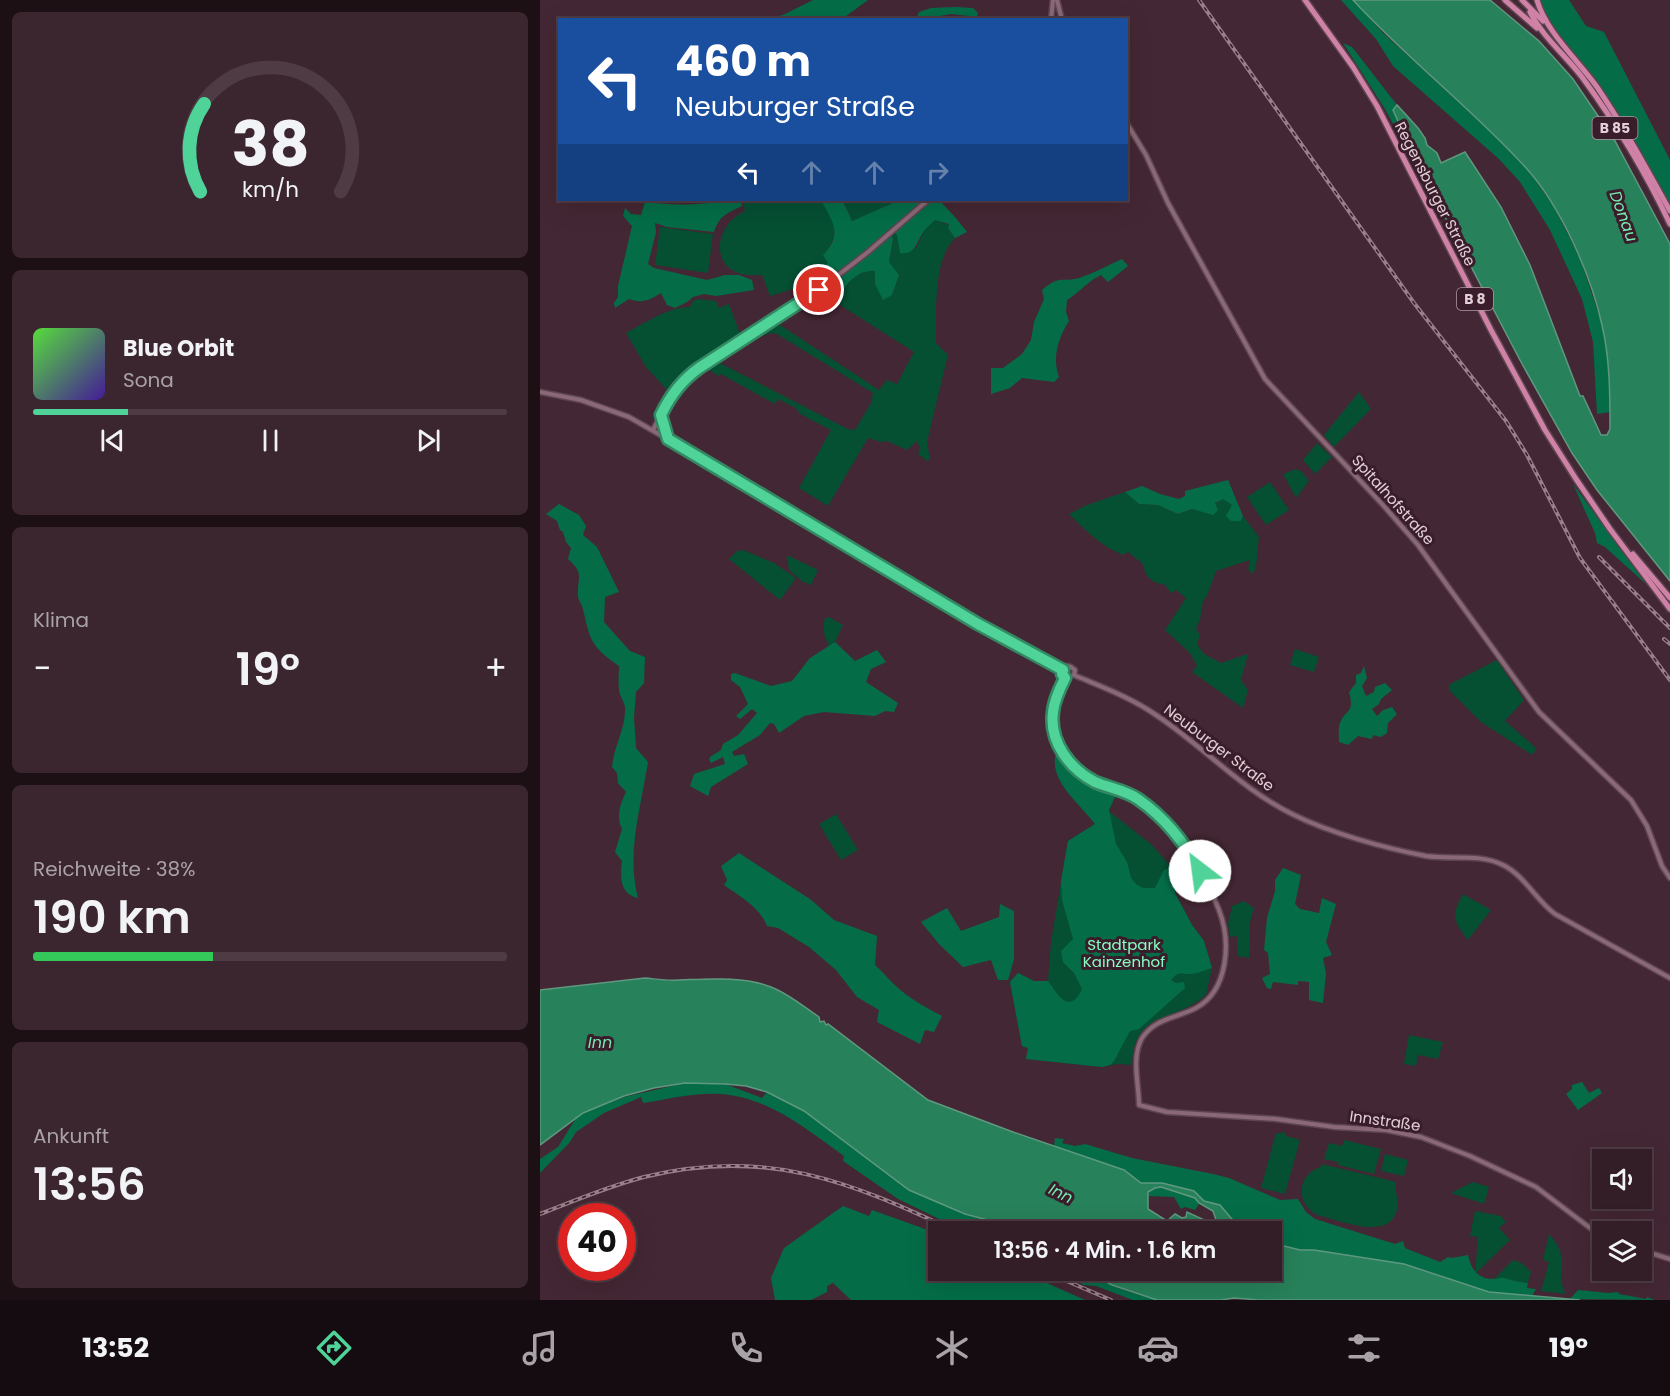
<!DOCTYPE html>
<html lang="de">
<head>
<meta charset="utf-8">
<style>
  body { margin:0; font-family:Poppins,sans-serif; background:#3b262f; color:#f1f3f6; height:100vh; display:flex; flex-direction:column; font-size:22px; white-space:nowrap }
  * { box-sizing:border-box; margin:0 }
  p { font-size:20px; color:#a9a2a7 }
  .icon { flex:none; width:33px; height:33px; fill:none; stroke:currentColor; stroke-width:2; stroke-linecap:round; stroke-linejoin:round }
  .map { position:relative; flex:1; overflow:hidden }
  .side { display:flex; flex-direction:column; gap:12px; padding:12px; background:#1c1015; width:540px }
  .side>* { flex:none }
  .banner { position:absolute; left:18px; top:18px; width:570px; height:183px; border-radius:0px; box-shadow:0 6px 24px #0002,0 0 0 2px #4e3b44; background:#1a4fa0; color:#fff; overflow:hidden }
  .buttons { position:absolute; left:1052px; top:1149px; display:grid; gap:12px }
  .buttons a { display:grid; place-items:center; width:60px; height:60px; border-radius:0px; background:#331d27; box-shadow:0 6px 24px #0002,0 0 0 2px #4e3b44; font-size:30px }
  .speed { position:absolute; left:18px; top:1203px; display:flex; gap:12px; font-size:30px; font-weight:700; text-align:center }
  .speed>* { display:grid; place-content:center; width:78px; height:78px; border-radius:50%; background:#331d27; box-shadow:0 6px 24px #0002,0 0 0 2px #4e3b44; line-height:1 }
  .speed .limit { border:9px solid #d22; background:#fff; color:#111 }
  .pin { position:absolute; display:grid; place-items:center; width:51px; height:51px; color:#fff; margin:-26px; border:3px solid #fff; border-radius:50%; box-shadow:0 2px 6px #0007 }
  .me { position:absolute; width:66px; margin:-33px; rotate:330deg; stroke-linejoin:round; filter:drop-shadow(0 0 4px #0008) }
  .turn { display:flex; align-items:center; gap:21px; height:126px; padding:0 18px; font-size:27px }
  .turn .icon { width:78px; height:78px; stroke-width:2.5 }
  .turn b { display:block; font-size:42px; line-height:51px }
  .lanes { display:flex; align-items:center; height:57px; padding:0 18px; background:#0003; justify-content:center; gap:30px; direction:ltr }
  .lanes .off { opacity:.35 }
  .big { font-size:45px; font-weight:600; line-height:1.1 }
  .side .tile { flex:1; display:flex; flex-direction:column; justify-content:center; gap:9px; min-width:0; padding:0 21px; border-radius:9px; background:#3b262f }
  .side .dial { align-items:center; gap:0 }
  .dial svg { height:156px; overflow:visible; fill:none; stroke:#4e3b44; stroke-width:7; stroke-linecap:round; text-anchor:middle }
  .dial text { fill:#f1f3f6; stroke:none }
  .song { display:flex; align-items:center; gap:18px }
  .cover { width:72px; height:72px; border-radius:9px; background:linear-gradient(135deg,hsl(110 70% 55%),hsl(260 70% 35%)) }
  .played { height:6px; border-radius:3px; background:linear-gradient(90deg,#4fd398 20%,#4e3b44 20%) }
  .keys { display:flex; justify-content:space-around; direction:ltr }
  .heat { display:flex; justify-content:space-between; align-items:center; font-size:33px; direction:ltr }
  .charge { height:9px; border-radius:4px; background:linear-gradient(90deg,#34c759 38%,#4e3b44 0) }
  .trip { position:absolute; left:388px; top:1221px; width:354px; height:60px; border-radius:0px; background:#331d27; box-shadow:0 6px 24px #0002,0 0 0 2px #4e3b44; font-weight:600; line-height:60px; text-align:center }
  .dock { display:flex; height:96px; justify-content:space-around; align-items:center; background:#140c10; color:#a9a2a7 }
  .dock .icon { width:42px; height:42px }
  .dock .current { color:#4fd398 }
  .dock b { font-size:27px; color:#f1f3f6 }
  main { display:flex; flex:1; min-height:0 }
  .map>svg:first-child { display:block }
  .green { fill:#054f33 }
  .forest { fill:#046d48 }
  .water { fill:#27815a; stroke:#5f9880; stroke-width:1.5; fill-rule:evenodd }
  .lines { fill:none; stroke-linecap:round; stroke-linejoin:round }
  .minor-casing { stroke:#5d4550; stroke-width:7 }
  .major-casing { stroke:#5d4550; stroke-width:8 }
  .minor { stroke:#8a6877; stroke-width:4 }
  .major { stroke:#d081a6; stroke-width:5 }
  .rail-casing { stroke:#987f8a; stroke-width:4 }
  .rail { stroke:#391d2a; stroke-width:1.5; stroke-dasharray:4.5; stroke-linecap:butt }
  .route-casing { stroke:#338963; stroke-width:15 }
  .route { stroke:#4fd398; stroke-width:10 }
  .labels { text-anchor:middle; stroke-width:6; stroke-linejoin:round; paint-order:stroke }
  .shield { fill:#391d2a; stroke:#b09aa3; stroke-width:1.5 }
  .shield-label { font-size:14px; font-weight:bold; fill:#e3cfd7 }
  .street-label { font-size:15px; fill:#e3cfd7; stroke:#391d2a }
  .park-label { font-size:15px; fill:#88fdc3; stroke:#391d2a }
  .water-label { font-size:16px; font-style:italic; fill:#75eab2; stroke:#391d2a }
</style>
</head>
<body>
<main>
<section class="side">
<div class="tile dial"><svg viewBox="0 0 100 80">
<path d="M14 69A42 42 0 1 1 86 69"/>
<path d="M14 69A42 42 0 0 1 16 24" stroke="#4fd398"/>
<text x="50" y="56" font-size="32" font-weight="700">38</text>
<text x="50" y="72" font-size="11">km/h</text>
</svg></div>
<div class="tile">
<div class="song"><i class="cover"></i><div><b>Blue Orbit</b><p>Sona</p></div></div>
<div class="played"></div>
<div class="keys"><svg class="icon" aria-label="previous" viewBox="0 0 24 24"><path d="M18 5L8 12l10 7zM5 5v14"/></svg><svg class="icon" aria-label="pause" viewBox="0 0 24 24"><path d="M8 5v14M16 5v14"/></svg><svg class="icon" aria-label="next" viewBox="0 0 24 24"><path d="M6 5l10 7-10 7zM19 5v14"/></svg></div>
</div>
<div class="tile"><p>Klima</p>
<div class="heat"><a>−</a><b class="big">19°</b><a>+</a></div>
</div>
<div class="tile"><p>Reichweite · 38%</p><b class="big">190 km</b><div class="charge"></div></div>
<div class="tile"><p>Ankunft</p><b class="big">13:56</b></div>
</section>
<div class="map">
<svg width="1130" height="1300" viewBox="0 0 1130 1300">
  <rect width="100%" height="100%" fill="#442734"/>
  <g class="green">
    <path d="M211 200H282C284 207 288 211 291 217 298 231 293 245 283 255L288 263 273 272 276 282 230 296 222 275C214 275 206 276 198 273 167 261 180 221 205 211L203 203Z"/>
    <polygon points="303,200 351,200 353,203 312,221"/>
    <path d="M395 220 409 225 408 228 415 238C393 258 396 315 396 343L408 355 387 442 390 460 387 461 378 454 380 448 377 441 367 450 347 441 341 442 328 438 288 506 259 488 291 430 260 414 256 408 238 399 235 404 181 374 179 376 166 368 176 361 308 429 315 430 331 403 333 393 237 334 231 333 204 343 237 323 339 390 347 380 357 384 374 352 297 303C302 298 302 295 304 289 309 279 324 270 335 270V284L352 295 359 276 349 262 353 239 350 233 354 229 357 234 360 253 376 248 385 229Z"/>
    <polygon points="120,227 173,234 168,273 115,265"/>
    <path d="M158 299 176 301 179 308 189 304 200 334C174 351 145 365 127 390L106 367 86 333C105 323 128 307 150 307L153 301Z"/>
    <polygon points="819,392 831,409 794,447 784,435"/>
    <polygon points="777,443 792,457 775,474 763,460"/>
    <polygon points="756,469 762,472 769,481 756,498 743,474"/>
    <polygon points="730,482 749,510 726,525 707,497"/>
    <path d="M585 492 599 504 618 505 638 514 652 509 665 512 683 498 692 505 701 521 703 516 719 537C717 548 718 566 713 574L708 569 710 560 676 571 667 596 663 601 660 619 656 629 660 635 657 644 664 654 681 663 708 654 701 680 708 690 703 708 652 672 657 666 650 653 625 630 646 598 636 590 631 593 625 585 614 582 607 576 602 563 588 552 583 555C561 546 546 531 529 514L547 505Z"/>
    <polygon points="203,550 234,563 256,578 240,600 189,559 197,551"/>
    <polygon points="247,555 278,570 271,585 262,581 249,570"/>
    <path d="M289 617 303 625 295 642 289 646C284 636 282 629 285 618Z"/>
    <polygon points="755,649 779,657 774,672 750,665"/>
    <polygon points="957,660 984,700 965,721 995,747 995,751 992,755 941,722 909,690 909,685 912,683"/>
    <path d="M515 754 541 774 578 790 569 811 612 845 636 872 635 893 652 925 664 941 672 968 666 995C634 1024 594 1009 592 1065L578 1064 562 1067 486 1059 488 1048 482 1046 470 982 478 973 494 981H508L511 942 528 841 555 824C538 800 514 788 515 754Z"/>
    <polygon points="296,814 318,850 301,860 279,824"/>
    <path d="M923 894 951 910 928 940C913 921 911 915 923 894Z"/>
    <polygon points="704,901 714,908 710,922 709,958 698,956 697,936 690,937 688,924 692,906"/>
    <polygon points="869,1035 903,1042 898,1059 878,1055 876,1066 864,1064"/>
    <polygon points="741,1132 746,1133 746,1136 760,1140 745,1194 721,1188 736,1133 740,1134"/>
    <polygon points="804,1140 841,1149 834,1174 798,1165 798,1162 784,1159 789,1143 802,1146"/>
    <polygon points="845,1154 868,1160 864,1176 841,1171"/>
    <path d="M782 1164 856 1182C854 1192 860 1200 857 1210 849 1242 799 1220 777 1215 755 1203 757 1174 781 1167Z"/>
    <polygon points="933,1182 949,1187 944,1204 911,1193"/>
    <polygon points="935,1211 961,1216 966,1222 959,1228 970,1240 935,1274 938,1237 930,1236"/>
    <path d="M1009 1234C1033 1260 1013 1270 1026 1294L1001 1291 1009 1262 1003 1260Z"/>
    <path d="M973 1260 982 1263 991 1272 988 1283C976 1282 965 1277 953 1280Z"/>
  </g>
  <g class="forest">
    <polygon points="273,0 328,0 302,19 226,19 243,15"/>
    <polygon points="801,0 813,0 843,33 947,128 989,171 1014,207 1040,258 1062,324 1069,368 1070,412 1057,414 1053,342 1042,299 1010,230 980,182 959,159 853,66 836,39"/>
    <path d="M1000 0H1029L1046 26 1064 32 1130 160V204C1107 163 1085 123 1058 84 1039 57 1011 32 1000 0Z"/>
    <polygon points="415,7 433,8 438,13 437,17 411,14 400,16 395,19 376,19 379,12 391,8"/>
    <polygon points="803,43 812,47 857,105 853,110 882,173 881,175 845,109"/>
    <path d="M191 200H209L201 202 202 206C187 213 179 216 174 232L127 227 115 223 116 232 108 264 114 268 167 280 185 275H199L212 280 214 290 176 296 164 294 153 297 147 302 135 308 127 305 121 293C110 300 102 304 89 299L75 308 74 303 78 297V286L92 226 83 216 85 208 91 214 101 215 105 202C137 206 160 205 191 200Z"/>
    <path d="M286 200H305L303 201 312 221 353 203 351 200H399L415 217 427 232 415 238 408 228 409 224 395 220C391 224 387 227 384 231 376 242 376 255 360 253L357 235 354 230 350 233 353 239 349 262 359 275 352 295 343 300 335 284V271C324 269 309 279 304 289 302 295 302 298 297 303L287 294V286L323 256 278 285 272 272 288 263 283 255C302 236 294 223 283 204Z"/>
    <path d="M582 259 588 266 568 282 561 275C548 281 540 292 527 300L526 312 529 321C518 338 512 358 519 377L514 382 482 378 470 388 451 394V368H463L482 354 491 340 494 322 504 299 502 290C521 273 523 284 542 277 556 272 568 265 582 259Z"/>
    <polygon points="688,480 703,516 701,521 691,521 686,516 692,505 683,499 675,503 678,510 673,515 652,509 638,514 618,505 599,504 585,492 602,486 620,494 639,499 645,496 645,491"/>
    <polygon points="1033,484 1106,584 1065,547 1057,543 1055,533"/>
    <path d="M19 504 39 515 46 526 43 535 57 547 79 592 65 597 64 622 90 651 105 657 104 683 96 692 94 718 96 748 108 762C101 807 86 853 98 898 80 894 80 877 82 861L75 852 82 829C76 817 80 804 86 792L78 783 77 773 72 767C74 746 84 732 85 712 86 702 80 698 79 690 78 682 79 673 79 666 51 647 50 640 43 609 42 604 38 600 38 596 37 577 45 574 28 559L31 548 26 542 23 532 20 530 17 521 6 514Z"/>
    <polygon points="295,642 315,661 337,650 346,662 331,669 326,682 358,703 354,712 345,711 335,716 284,712 264,716 239,733 234,724 230,723 220,735 192,752 194,756 204,754 208,764 171,787 168,796 150,786 154,774 185,764 183,757 171,763 169,760 170,757 181,750 183,744 198,735 217,713 212,709 200,719 196,716 208,704 200,687 191,680 191,674 195,673 231,686 252,681 270,658"/>
    <path d="M824 666 827 678 822 686 826 696 834 692 835 687 845 683 852 690 841 699 839 704 832 709 837 716 843 710 852 707 857 714 848 723 847 733 841 737 833 735 832 739 818 736 808 745 799 742C799 736 798 728 800 723 806 708 815 714 809 692L816 683V675L821 673Z"/>
    <path d="M519 747 541 774 578 790 569 810 576 844 587 862 591 878 597 885 603 888H615L624 870 632 867 636 872 635 893 652 925 664 941 672 968C665 970 657 974 650 974 641 974 638 971 631 980L636 983 644 982 645 988 599 1029 590 1031 574 1061 570 1065 562 1067 486 1059 488 1048 482 1046 470 982 478 973 494 981H508C517 993 529 1017 542 989L534 973 523 962 521 951 533 939 522 900 521 881 528 841 555 824C540 803 502 776 519 747Z"/>
    <path d="M199 853 270 899 294 920 337 936 335 965C343 972 348 979 356 986 370 999 385 1007 402 1016L394 1032 385 1030 380 1044 337 1022 339 1010 317 997 296 970 269 947 238 928 227 926C220 907 199 896 184 885L187 880 181 866Z"/>
    <polygon points="743,868 761,875 755,904 760,909 779,913 782,898 796,904 786,942 792,955 783,958 786,973 783,1003 769,1000 769,982 758,981 758,985 733,982 731,989 727,988 722,978 730,974 728,953 724,950 727,918 735,891 735,880"/>
    <polygon points="460,904 474,911 474,959 468,980 458,980 451,960 423,967 399,944 381,922 407,908 421,931 459,917"/>
    <polygon points="1042,1082 1049,1093 1059,1088 1062,1093 1038,1110 1026,1094 1032,1089 1032,1085"/>
    <path d="M145 1083 185 1084 222 1098 227 1092 264 1111 369 1190 425 1214 444 1219 476 1231 426 1232 358 1199 303 1161 304 1156C266 1129 230 1098 181 1094 156 1092 128 1099 103 1103L101 1097 64 1113 36 1132 30 1142 0 1173V1159L18 1147 36 1118 43 1113 84 1097Z"/>
    <path d="M515 1138 524 1139 522 1143 535 1146 545 1144 592 1158 673 1174 689 1178 740 1200 758 1199 766 1212 775 1219 855 1244 863 1241 865 1248 900 1262 908 1257 912 1258 928 1255C931 1269 937 1279 954 1279 959 1279 959 1277 964 1278 973 1280 977 1282 988 1283L987 1288 996 1289 992 1296 949 1292 875 1267 774 1250H760L732 1243V1232L702 1231 680 1205 664 1201 646 1188H636L622 1183H601L584 1170 514 1146Z"/>
    <polygon points="621,1187 655,1198 659,1204 655,1210 645,1207 641,1209 634,1197 609,1196 608,1192 615,1188"/>
    <polygon points="303,1206 329,1216 332,1210 399,1234 399,1270 480,1271 545,1300 311,1300 293,1283 287,1286 287,1292 271,1300 235,1300 231,1278 244,1248"/>
    <path d="M513 1271H548C560 1285 598 1294 617 1300H593L556 1286 544 1285Z"/>
    <polygon points="1038,1290 1068,1293 1078,1292 1079,1294 1106,1299 1107,1297 1115,1300 1030,1299"/>
  </g>
  <g class="water">
    <path d="M813 0H950L999 41 1033 79 1075 141 1130 244V581L1057 490 1032 453 981 362 882 173 853 110 857 105 878 128 885 138 887 145 897 153 901 163 925 152 961 207 990 265 1040 396H1043L1061 435H1067L1070 429C1070 395 1070 359 1062 325 1051 275 1021 207 987 169 933 109 868 60 813 0Z"/>
    <path d="M105 978C116 979 127 981 138 980 168 979 203 976 231 987 249 994 264 1007 279 1017L280 1022 284 1021 286 1025 288 1024 388 1100 473 1132 584 1170 601 1183H622L654 1191 664 1201 680 1205 702 1231H476L444 1219 425 1214 369 1190 264 1111 227 1092 206 1086 185 1084 145 1083 114 1088 84 1096 43 1113 0 1145V990ZM621 1187 655 1198 659 1203 673 1211 676 1220 675 1225 647 1212 646 1217 642 1218 635 1214 627 1221 608 1209V1192L615 1188Z"/>
    <polygon points="732,1243 760,1250 774,1250 864,1264 949,1292 1040,1300 719,1300 694,1298 681,1300 617,1300 572,1285 552,1275 548,1271 732,1270"/>
  </g>
  <g class="lines">
    <g class="minor-casing">
      <g id="minor">
        <polyline points="517,0 522,20"/>
        <polyline points="511,20 513,0"/>
        <polyline points="586,122 606,155 628,203 725,379 843,505 878,545 999,712 1091,800 1107,826 1122,866 1130,878"/>
        <polyline points="0,392 41,400 89,417 171,464 438,624 523,670"/>
        <polyline points="121,417 128,438"/>
        <polyline points="113,430 129,400 151,373 279,290 328,252 388,200"/>
        <polyline points="523,670 527,666 531,667 535,670 534,675"/>
        <path d="M534 675C562 687 592 698 616 715 663 746 701 789 752 814 790 833 844 848 886 856 912 860 939 853 963 865 984 875 996 900 1015 914L1130 978"/>
        <path d="M525 678C520 688 514 700 513 712 509 741 529 769 554 781 571 789 589 792 604 804 638 831 663 869 679 910 691 941 689 990 656 1008 637 1018 615 1018 602 1038 591 1057 599 1085 599 1105L627 1112 736 1119 794 1127 846 1130 881 1137 930 1156 996 1187 1062 1237"/>
        <polyline points="1101,1250 1130,1259"/>
      </g>
    </g>
    <g class="major-casing">
      <g id="major">
        <polyline points="765,0 813,67 837,106 951,330 1005,430 1036,479 1070,529 1130,609"/>
        <polyline points="965,0 997,28"/>
        <polyline points="982,0 1003,21"/>
        <path d="M997 0C1006 32 1038 60 1057 87 1084 127 1107 169 1130 211"/>
        <path d="M990 12C1003 37 1025 55 1042 77 1075 122 1106 173 1130 224"/>
        <polyline points="1093,554 1130,598"/>
      </g>
    </g>
    <use href="#minor" class="minor"/>
    <use href="#major" class="major"/>
    <g class="rail-casing">
      <g id="rail">
        <polyline points="659,0 874,303 966,421 987,455 1040,558 1130,680"/>
        <polyline points="1059,557 1130,628"/>
        <polyline points="1124,639 1130,644"/>
        <path d="M0 1214C34 1201 69 1186 104 1177 226 1147 309 1181 417 1232"/>
        <polyline points="501,1270 571,1300"/>
      </g>
    </g>
    <use href="#rail" class="rail"/>
  </g>
  <g class="lines">
    <g class="route-casing">
      <path id="route" d="M279 290 159 368C142 380 130 396 121 415L128 439 438 624 523 670 522 674 525 678C520 688 514 700 513 712 509 742 530 769 555 782 569 788 585 790 598 799 624 817 645 843 660 871"/>
    </g>
    <use href="#route" class="route"/>
  </g>
  <g class="labels">
    <g class="shield">
      <rect x="1052.5" y="117" width="45" height="22" rx="4.5"/>
      <rect x="917" y="288" width="36" height="22" rx="4.5"/>
    </g>
    <g class="shield-label">
      <text x="1075" y="133">B 85</text>
      <text x="935" y="304">B 8</text>
    </g>
    <g class="street-label">
      <text transform="translate(895 194) rotate(63)" y="5">Regensburger Straße</text>
      <text transform="translate(853 500) rotate(48)" y="5">Spitalhofstraße</text>
      <text transform="translate(679 748) rotate(37)" y="5">Neuburger Straße</text>
      <text transform="translate(845 1121) rotate(8)" y="5">Innstraße</text>
    </g>
    <g class="park-label">
      <text x="584" y="950">Stadtpark<tspan x="584" dy="17">Kainzenhof</tspan></text>
    </g>
    <g class="water-label">
      <text transform="translate(1084 216) rotate(70)" y="6">Donau</text>
      <text x="60" y="1048">Inn</text>
      <text transform="translate(521 1193) rotate(26)" y="6">Inn</text>
    </g>
  </g>
</svg>
<div class="buttons">
<a><svg class="icon" aria-label="sound" viewBox="0 0 24 24"><path d="M4 9h4l5-4v14l-5-4H4zM17 9q2 3 0 6"/></svg></a>
<a><svg class="icon" aria-label="layers" viewBox="0 0 24 24"><path d="M12 4l9 5-9 5-9-5zM3 14l9 5 9-5"/></svg></a>
</div>
<div class="speed"><div class="limit">40</div></div>
<div class="pin" style="left:279px;top:290px;background:#d93025"><svg class="icon" aria-label="arrive" viewBox="0 0 24 24"><path d="M6 21V4h12l-3 4 3 4H6"/></svg></div>
<svg class="me" style="left:660px;top:871px" viewBox="-20 -20 40 40"><circle r="19" fill="#fff"/><path d="M0-13L10 11 0 6-10 11z" fill="#4fd398"/></svg>
<div class="trip">13:56 · 4 Min. · 1.6 km</div>
<div class="banner">
<div class="turn"><svg class="icon" aria-label="left" viewBox="0 0 24 24"><path d="M17 20v-9H6M10 6l-5 5 5 5"/></svg><div><b>460 m</b>Neuburger Straße</div></div>
<div class="lanes"><svg class="icon" aria-label="left" viewBox="0 0 24 24"><path d="M17 20v-9H6M10 6l-5 5 5 5"/></svg><svg class="icon off" aria-label="ahead" viewBox="0 0 24 24"><path d="M12 20V5M6 11l6-6 6 6"/></svg><svg class="icon off" aria-label="ahead" viewBox="0 0 24 24"><path d="M12 20V5M6 11l6-6 6 6"/></svg><svg class="icon off" aria-label="right" viewBox="0 0 24 24"><path d="M7 20v-9h11M14 6l5 5-5 5"/></svg></div>
</div>
</div>
</main>
<nav class="dock">
<b>13:52</b>
<svg class="icon current" aria-label="directions" viewBox="0 0 24 24"><path d="M12 3l9 9-9 9-9-9zM9 14v-3h6M13 9l2 2-2 2"/></svg>
<svg class="icon" aria-label="music" viewBox="0 0 24 24"><path d="M9 18V5l10-2v13"/><circle cx="6" cy="18" r="3"/><circle cx="16" cy="16" r="3"/></svg>
<svg class="icon" aria-label="phone" viewBox="0 0 24 24"><path d="M5 4h4l2 5-3 2q2 4 5 5l2-3 5 2v4C11 20 4 13 5 4z"/></svg>
<svg class="icon" aria-label="climate" viewBox="0 0 24 24"><path d="M12 3v18M4 7l16 10M4 17L20 7"/></svg>
<svg class="icon" aria-label="car" viewBox="0 0 24 24"><path d="M5 17H2v-5l4-1 3-4h7l3 4 3 1v5h-3M9 17h6M6 11h13"/><circle cx="7" cy="17" r="2"/><circle cx="17" cy="17" r="2"/></svg>
<svg class="icon" aria-label="filters" viewBox="0 0 24 24"><path d="M4 7h16M4 17h16"/><circle cx="9" cy="7" r="2"/><circle cx="15" cy="17" r="2"/></svg>
<b>19°</b>
</nav>
</body>
</html>
